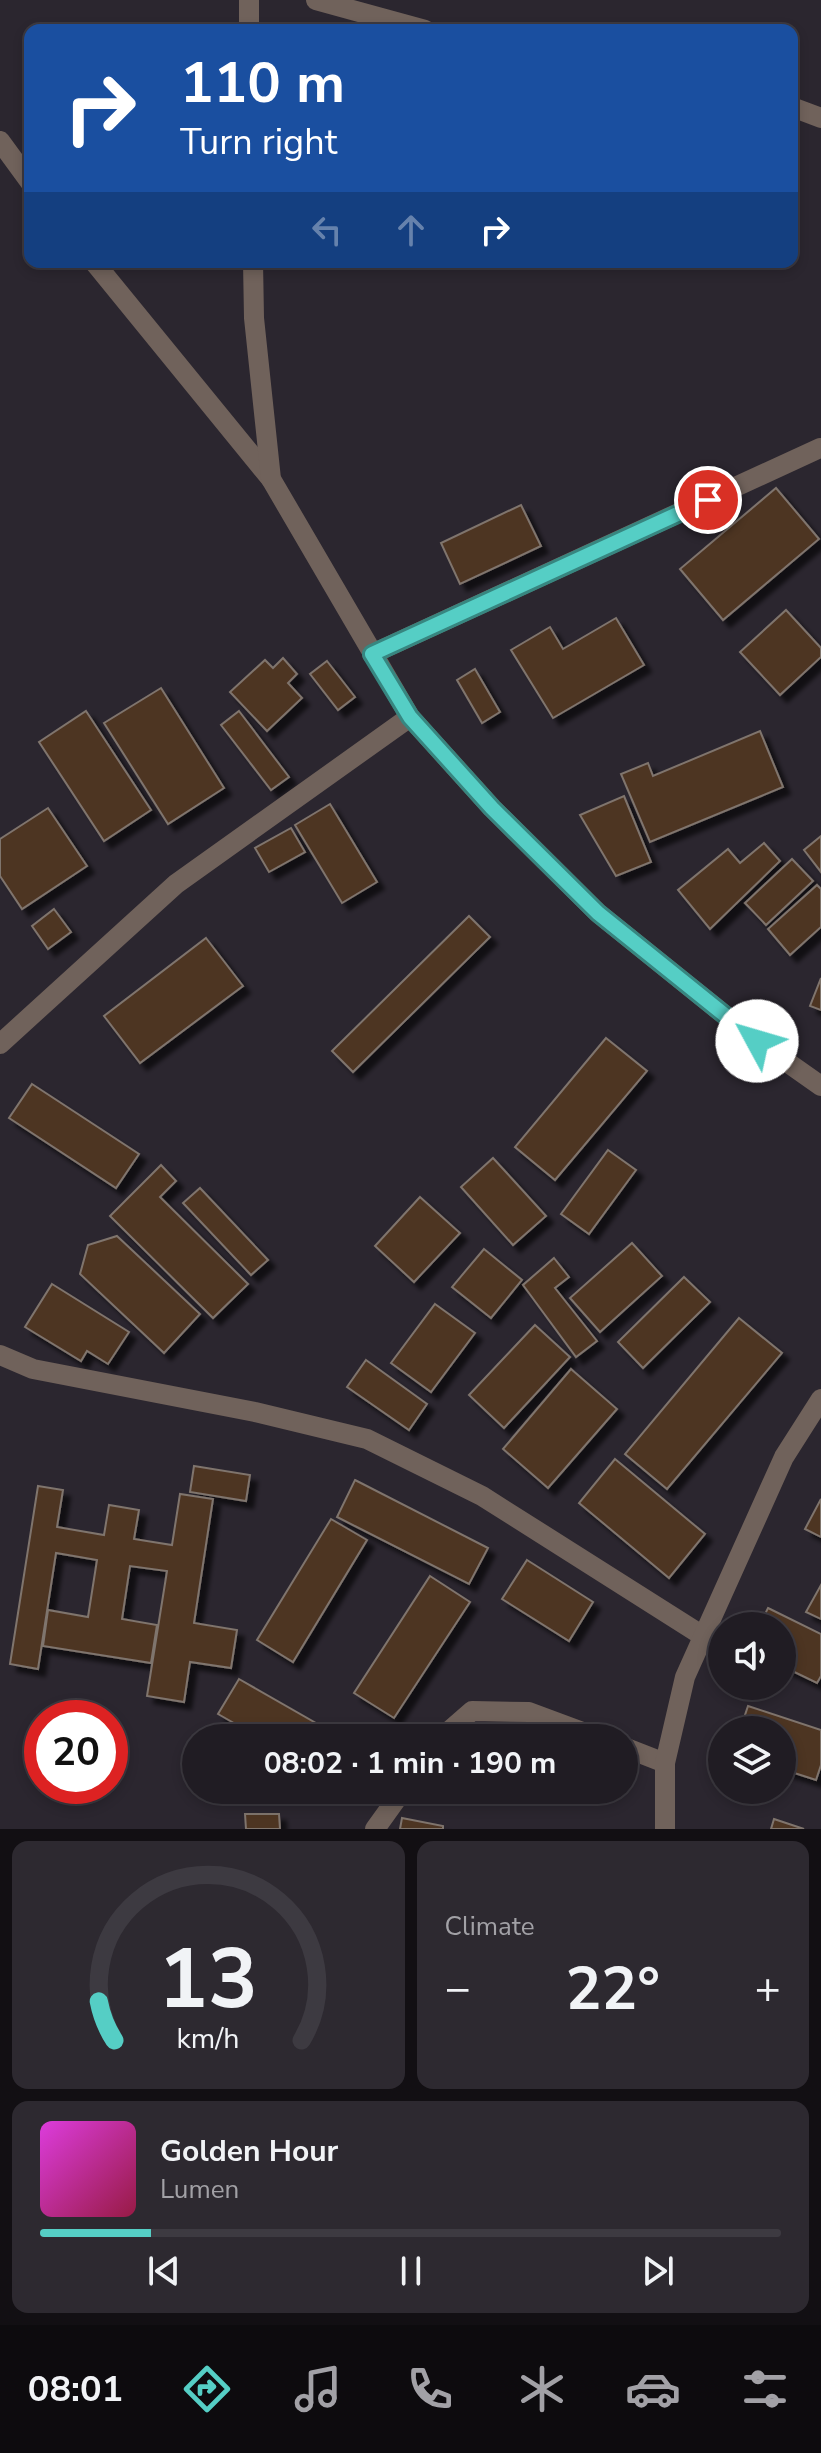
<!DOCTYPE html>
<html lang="en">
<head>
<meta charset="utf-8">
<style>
  body { margin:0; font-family:"Nunito Sans",sans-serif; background:#2d2930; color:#f1f3f6; height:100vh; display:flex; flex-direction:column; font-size:30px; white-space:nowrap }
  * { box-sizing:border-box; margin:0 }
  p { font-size:26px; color:#a2a1a6 }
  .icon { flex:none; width:44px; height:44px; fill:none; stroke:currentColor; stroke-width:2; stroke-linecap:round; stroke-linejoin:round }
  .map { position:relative; height:1829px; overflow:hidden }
  .details { display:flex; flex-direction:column; gap:12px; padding:12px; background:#120f13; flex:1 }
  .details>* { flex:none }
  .top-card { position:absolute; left:24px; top:24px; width:774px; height:244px; border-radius:16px; box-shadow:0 4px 12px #0003,0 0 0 2px #3d3a41; background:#1a4fa0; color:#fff; overflow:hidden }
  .controls { position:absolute; left:708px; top:1612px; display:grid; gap:16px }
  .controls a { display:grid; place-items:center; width:88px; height:88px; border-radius:50%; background:#201c23; box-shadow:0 4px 12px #0003,0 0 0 2px #3d3a41; font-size:40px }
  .speed { position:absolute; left:24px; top:1700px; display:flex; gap:16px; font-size:40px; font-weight:700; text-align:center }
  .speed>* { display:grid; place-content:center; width:104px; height:104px; border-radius:50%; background:#201c23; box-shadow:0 4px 12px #0003,0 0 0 2px #3d3a41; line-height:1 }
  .speed .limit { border:12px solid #d22; background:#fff; color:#111 }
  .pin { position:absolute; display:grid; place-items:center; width:68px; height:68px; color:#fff; margin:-34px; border:4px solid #fff; border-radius:50%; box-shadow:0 2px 8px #0007 }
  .me { position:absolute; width:88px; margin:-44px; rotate:309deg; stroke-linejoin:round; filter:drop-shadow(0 0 6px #0008) }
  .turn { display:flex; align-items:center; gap:28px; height:168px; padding:0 24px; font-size:36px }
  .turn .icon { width:104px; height:104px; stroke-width:2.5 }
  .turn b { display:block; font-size:56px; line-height:68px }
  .lanes { display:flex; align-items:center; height:76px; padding:0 24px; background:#0003; justify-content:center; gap:40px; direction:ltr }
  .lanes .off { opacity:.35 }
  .big { font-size:60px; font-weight:700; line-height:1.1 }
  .details .widget { flex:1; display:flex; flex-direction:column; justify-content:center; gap:12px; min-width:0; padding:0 28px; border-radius:16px; background:#2d2930 }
  .details .dial { align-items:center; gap:0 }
  .dial svg { height:208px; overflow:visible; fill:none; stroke:#3d3a41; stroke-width:7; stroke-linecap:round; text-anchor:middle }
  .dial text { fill:#f1f3f6; stroke:none }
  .song { display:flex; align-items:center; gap:24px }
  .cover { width:96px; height:96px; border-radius:12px; background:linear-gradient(135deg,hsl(300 70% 55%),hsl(340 70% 35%)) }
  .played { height:8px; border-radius:4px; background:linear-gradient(90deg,#55cec5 15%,#3d3a41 15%) }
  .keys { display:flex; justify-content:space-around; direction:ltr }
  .heat { display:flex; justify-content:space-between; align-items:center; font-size:44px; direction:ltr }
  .details .tiles { flex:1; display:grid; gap:12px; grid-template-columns:1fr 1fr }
  .widget:last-child { grid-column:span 2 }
  .trip { position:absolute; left:182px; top:1724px; width:456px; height:80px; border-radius:40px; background:#201c23; box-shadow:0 4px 12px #0003,0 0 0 2px #3d3a41; font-weight:700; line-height:80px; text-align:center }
  .dock { display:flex; height:128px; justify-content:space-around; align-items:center; background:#0d0b0e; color:#a2a1a6 }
  .dock .icon { width:56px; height:56px }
  .dock .selected { color:#55cec5 }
  .dock b { font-size:36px; color:#f1f3f6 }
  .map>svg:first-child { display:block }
  .building { fill:#4e3423; stroke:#7f746d; stroke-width:2; filter:url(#shadow) }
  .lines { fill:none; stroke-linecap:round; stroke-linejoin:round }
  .service { stroke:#70625b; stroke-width:20 }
  .minor { stroke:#70625b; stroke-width:20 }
  .route-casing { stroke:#378680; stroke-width:20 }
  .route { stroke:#55cec5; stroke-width:14 }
</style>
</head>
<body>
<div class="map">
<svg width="821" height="1829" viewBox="0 0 821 1829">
  <defs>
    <filter id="shadow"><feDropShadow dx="7" dy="7" stdDeviation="2" flood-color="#0009"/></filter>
  </defs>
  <rect width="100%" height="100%" fill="#2b262f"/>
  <g class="building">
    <polygon points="776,488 819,539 723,620 680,569"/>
    <polygon points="521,505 541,546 460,584 441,543"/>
    <polygon points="786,610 821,648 821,657 780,695 740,652"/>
    <polygon points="616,618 644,665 553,718 511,650 550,627 563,649"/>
    <polygon points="283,658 297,674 288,683 302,698 267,731 230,692 265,660 273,668"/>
    <polygon points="327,661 355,697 338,710 310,674"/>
    <polygon points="475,669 500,712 482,723 457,680"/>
    <polygon points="161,688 224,788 168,824 104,723"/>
    <polygon points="86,711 151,810 104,841 39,742"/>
    <polygon points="239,711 289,777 271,790 221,725"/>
    <polygon points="760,731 783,787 650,842 621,774 648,763 653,776"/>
    <polygon points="624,796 651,862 616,876 580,815"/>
    <polygon points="330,804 377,882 342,903 295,825"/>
    <polygon points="48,808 87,866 22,909 0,876 0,839"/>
    <polygon points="291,828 305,852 269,872 255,848"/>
    <polygon points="821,836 821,872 804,850"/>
    <polygon points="764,843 780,861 710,929 678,890 728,849 740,863"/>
    <polygon points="792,859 813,881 766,925 745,903"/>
    <polygon points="817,885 821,889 821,927 790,955 768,929"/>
    <polygon points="54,909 71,932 48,949 32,926"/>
    <polygon points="469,916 490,937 353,1072 332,1051"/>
    <polygon points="206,938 243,986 140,1063 104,1016"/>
    <polygon points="821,978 821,1010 810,1006"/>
    <polygon points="606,1038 647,1071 555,1180 515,1147"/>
    <polygon points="32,1084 139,1154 116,1188 9,1118"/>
    <polygon points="608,1150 636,1170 589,1234 561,1214"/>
    <polygon points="493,1158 546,1216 513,1245 461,1187"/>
    <polygon points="161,1165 176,1181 160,1197 248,1284 213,1318 110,1216"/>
    <polygon points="200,1188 268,1260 251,1275 183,1203"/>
    <polygon points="420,1197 460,1233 414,1282 375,1246"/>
    <polygon points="117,1236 200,1314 164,1353 80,1274 88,1245"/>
    <polygon points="632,1243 662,1276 600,1332 570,1298"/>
    <polygon points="484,1249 522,1280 491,1318 452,1287"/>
    <polygon points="554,1258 569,1277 555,1288 597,1341 576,1357 523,1285"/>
    <polygon points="684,1277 710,1302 643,1368 618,1342"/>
    <polygon points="52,1284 129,1332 108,1364 87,1351 81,1361 25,1327"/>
    <polygon points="435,1304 475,1333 431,1392 391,1363"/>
    <polygon points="739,1318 782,1353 667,1489 625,1454"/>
    <polygon points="535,1325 570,1357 504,1428 469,1395"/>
    <polygon points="366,1360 427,1404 409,1430 347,1387"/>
    <polygon points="571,1369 617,1409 548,1488 503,1449"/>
    <polygon points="615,1459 705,1534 669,1578 579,1503"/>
    <polygon points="194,1466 250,1475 246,1501 190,1492"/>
    <polygon points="355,1480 488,1548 469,1584 337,1517"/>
    <polygon points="38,1486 63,1490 57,1527 104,1535 109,1505 139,1510 134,1539 172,1545 180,1494 213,1499 194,1623 237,1630 231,1668 190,1662 184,1702 147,1696 167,1571 130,1566 122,1619 157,1625 151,1663 43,1646 48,1610 88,1617 97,1560 56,1553 38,1669 10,1664"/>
    <polygon points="821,1499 821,1537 805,1529"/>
    <polygon points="331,1519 367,1540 293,1662 257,1640"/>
    <polygon points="527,1560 593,1602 569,1641 502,1599"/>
    <polygon points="430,1576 470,1602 394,1718 354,1693"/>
    <polygon points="821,1585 821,1619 806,1612"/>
    <polygon points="768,1608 821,1634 821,1676 817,1683 782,1666 782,1626 759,1626"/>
    <polygon points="239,1679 342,1738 260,1738 218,1714"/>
    <polygon points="748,1706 821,1730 821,1765 816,1780 782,1769 782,1730 740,1730"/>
    <polygon points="245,1814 279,1814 280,1829 246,1829"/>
    <polygon points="402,1818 443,1826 443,1829 400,1829"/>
    <polygon points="774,1819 804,1829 771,1829"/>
  </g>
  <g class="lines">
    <g class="service">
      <polyline points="249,0 249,30"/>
      <polyline points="316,0 425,30"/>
      <polyline points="792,107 821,118"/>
      <polyline points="0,141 30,182"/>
      <polyline points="94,262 271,479"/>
      <polyline points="253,262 254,318 271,479 410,717 492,808 598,913 757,1041 821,1086"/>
      <polyline points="372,654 820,448"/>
      <polyline points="0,1044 176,884 410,717"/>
      <polyline points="441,1738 472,1711 529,1712 599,1738"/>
      <polyline points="624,1747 665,1763"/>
      <polyline points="375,1829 403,1790"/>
    </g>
    <g class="minor">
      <polyline points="0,1355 33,1369 255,1412 367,1439 482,1496 703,1636"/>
      <polyline points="665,1829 665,1763 685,1677 784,1457 821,1399"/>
    </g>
  </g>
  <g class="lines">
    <g class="route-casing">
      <polyline id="route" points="708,500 372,654 410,717 492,808 598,913 757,1041"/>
    </g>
    <use href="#route" class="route"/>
  </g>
</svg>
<div class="controls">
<a><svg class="icon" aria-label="sound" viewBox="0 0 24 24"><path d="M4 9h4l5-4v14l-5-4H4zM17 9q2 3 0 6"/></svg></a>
<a><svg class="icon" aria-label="layers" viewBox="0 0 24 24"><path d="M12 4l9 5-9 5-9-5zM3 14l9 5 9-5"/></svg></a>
</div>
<div class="speed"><div class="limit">20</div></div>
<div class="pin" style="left:708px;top:500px;background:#d93025"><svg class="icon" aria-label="arrive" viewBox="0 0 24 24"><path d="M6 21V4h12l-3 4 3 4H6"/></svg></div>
<svg class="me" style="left:757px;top:1041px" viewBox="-20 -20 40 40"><circle r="19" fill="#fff"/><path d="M0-13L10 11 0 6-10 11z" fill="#55cec5"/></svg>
<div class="trip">08:02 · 1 min · 190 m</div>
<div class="top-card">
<div class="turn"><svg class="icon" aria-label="right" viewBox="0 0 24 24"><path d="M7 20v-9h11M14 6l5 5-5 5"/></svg><div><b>110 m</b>Turn right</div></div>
<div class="lanes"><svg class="icon off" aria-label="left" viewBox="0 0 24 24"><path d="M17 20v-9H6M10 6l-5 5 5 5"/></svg><svg class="icon off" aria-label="ahead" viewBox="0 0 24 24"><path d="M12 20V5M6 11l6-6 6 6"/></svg><svg class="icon" aria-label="right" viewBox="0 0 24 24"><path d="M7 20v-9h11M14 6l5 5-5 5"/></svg></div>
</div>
</div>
<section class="details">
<div class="tiles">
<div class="widget dial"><svg viewBox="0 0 100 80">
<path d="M14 69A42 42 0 1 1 86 69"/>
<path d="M14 69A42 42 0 0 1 8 54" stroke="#55cec5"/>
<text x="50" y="56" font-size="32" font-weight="700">13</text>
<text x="50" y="72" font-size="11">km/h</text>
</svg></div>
<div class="widget"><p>Climate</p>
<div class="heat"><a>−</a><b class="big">22°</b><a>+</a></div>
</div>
<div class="widget">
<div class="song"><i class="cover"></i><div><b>Golden Hour</b><p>Lumen</p></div></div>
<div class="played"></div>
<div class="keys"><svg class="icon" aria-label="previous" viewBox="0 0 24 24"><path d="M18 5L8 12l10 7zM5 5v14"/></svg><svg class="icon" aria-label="pause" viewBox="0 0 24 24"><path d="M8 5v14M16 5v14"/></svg><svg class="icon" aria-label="next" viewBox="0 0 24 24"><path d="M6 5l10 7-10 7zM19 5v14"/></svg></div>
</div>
</div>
</section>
<nav class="dock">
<b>08:01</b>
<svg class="icon selected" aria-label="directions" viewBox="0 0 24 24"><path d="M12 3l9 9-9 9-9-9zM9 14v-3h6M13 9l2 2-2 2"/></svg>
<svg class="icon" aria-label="music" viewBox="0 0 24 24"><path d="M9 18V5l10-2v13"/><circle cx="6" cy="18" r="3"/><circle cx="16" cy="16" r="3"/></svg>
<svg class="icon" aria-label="phone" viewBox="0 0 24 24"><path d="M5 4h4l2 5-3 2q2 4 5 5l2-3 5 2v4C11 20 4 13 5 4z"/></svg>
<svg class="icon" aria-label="climate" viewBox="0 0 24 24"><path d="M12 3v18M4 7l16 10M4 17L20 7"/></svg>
<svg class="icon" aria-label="car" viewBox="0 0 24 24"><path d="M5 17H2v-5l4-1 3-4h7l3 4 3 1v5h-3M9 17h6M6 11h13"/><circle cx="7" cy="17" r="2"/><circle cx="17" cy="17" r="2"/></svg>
<svg class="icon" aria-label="filters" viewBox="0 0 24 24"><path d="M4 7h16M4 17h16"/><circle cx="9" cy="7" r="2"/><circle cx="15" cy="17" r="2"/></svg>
</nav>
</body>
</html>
